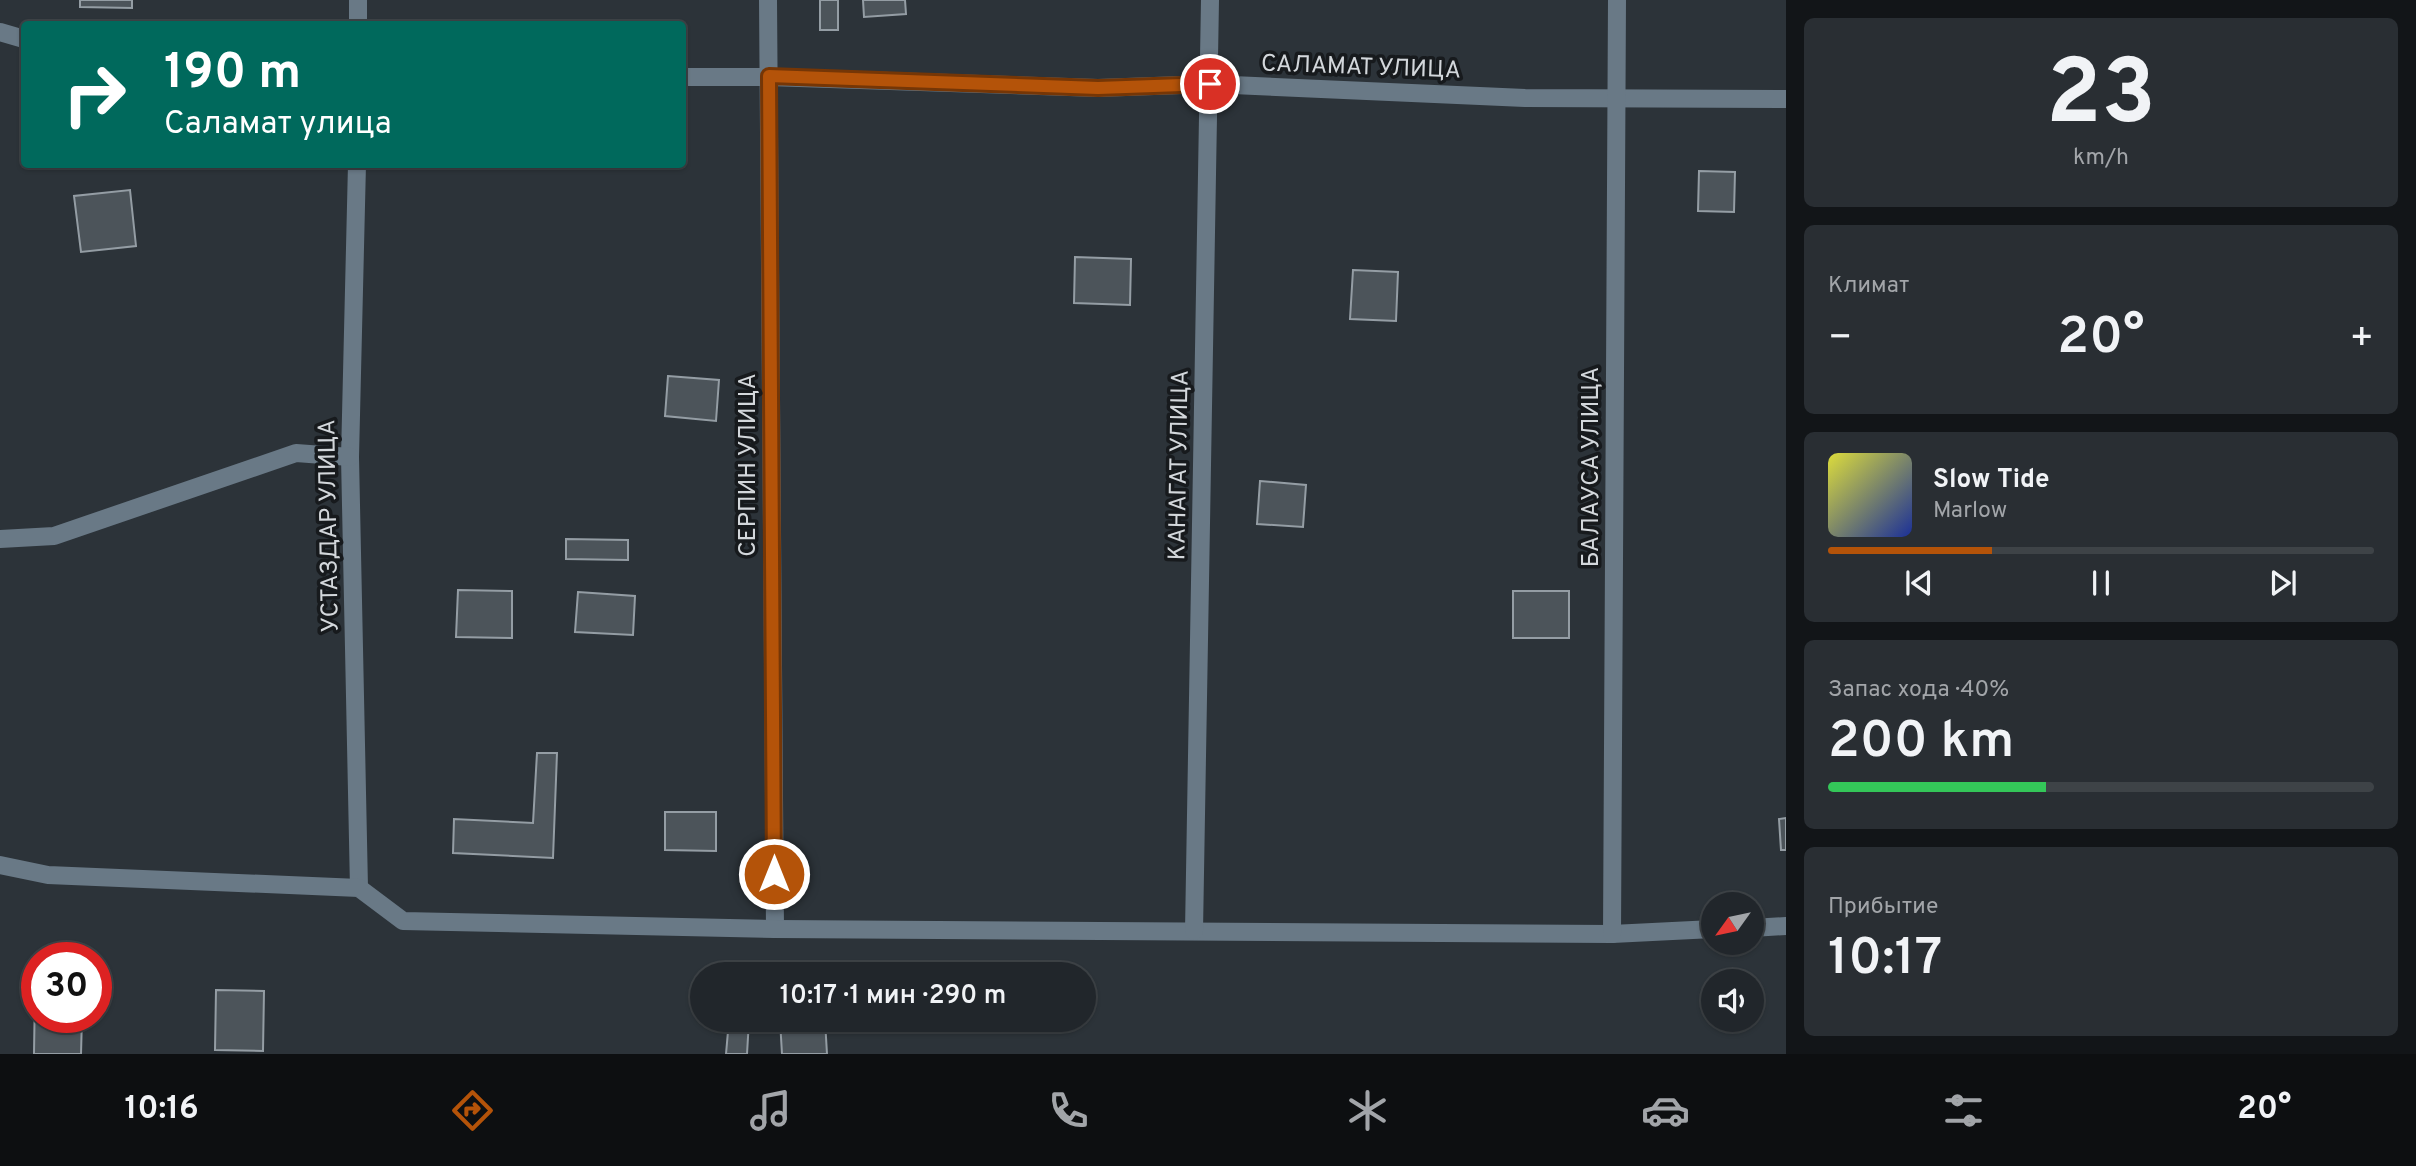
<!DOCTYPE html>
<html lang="ru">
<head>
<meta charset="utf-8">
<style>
  body { margin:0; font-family:Overpass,sans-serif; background:#292e33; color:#f1f3f6; height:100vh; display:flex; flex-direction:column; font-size:26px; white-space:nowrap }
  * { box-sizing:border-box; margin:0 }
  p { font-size:23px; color:#a2a5a9 }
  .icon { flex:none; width:38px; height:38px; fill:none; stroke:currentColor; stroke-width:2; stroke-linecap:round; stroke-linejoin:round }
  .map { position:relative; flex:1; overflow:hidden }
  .panel { display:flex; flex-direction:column; gap:18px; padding:18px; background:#121518; width:630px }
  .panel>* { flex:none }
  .hud { position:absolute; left:21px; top:21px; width:665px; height:147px; border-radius:7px; box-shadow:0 2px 5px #0004,0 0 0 2px #3e4347; background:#00695c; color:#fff; overflow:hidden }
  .needle { width:46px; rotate:237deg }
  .fabs { position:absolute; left:1701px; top:892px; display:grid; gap:14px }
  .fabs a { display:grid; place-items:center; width:63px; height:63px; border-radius:50%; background:#21262b; box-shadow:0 2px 5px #0004,0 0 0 2px #3e4347; font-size:35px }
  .speed { position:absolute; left:21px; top:942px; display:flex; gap:14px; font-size:35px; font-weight:700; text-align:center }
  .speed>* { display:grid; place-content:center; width:91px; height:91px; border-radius:50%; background:#21262b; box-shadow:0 2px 5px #0004,0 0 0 2px #3e4347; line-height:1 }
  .speed .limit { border:10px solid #d22; background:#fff; color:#111 }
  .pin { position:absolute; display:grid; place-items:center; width:60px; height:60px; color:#fff; margin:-30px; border:4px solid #fff; border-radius:50%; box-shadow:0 2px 7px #0007 }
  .me { position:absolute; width:77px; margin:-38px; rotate:0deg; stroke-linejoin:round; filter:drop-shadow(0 0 5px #0008) }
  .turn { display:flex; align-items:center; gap:24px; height:147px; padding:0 28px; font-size:32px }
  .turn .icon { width:91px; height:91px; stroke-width:2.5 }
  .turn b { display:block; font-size:49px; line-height:60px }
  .big { font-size:52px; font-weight:600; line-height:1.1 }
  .panel .widget { flex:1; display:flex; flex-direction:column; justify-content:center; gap:10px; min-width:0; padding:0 24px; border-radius:10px; background:#292e33 }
  .panel .dial { align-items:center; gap:0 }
  .dial b { font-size:91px; line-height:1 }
  .song { display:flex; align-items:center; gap:21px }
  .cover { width:84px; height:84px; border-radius:10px; background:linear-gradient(135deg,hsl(60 70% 55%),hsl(230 70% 35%)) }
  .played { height:7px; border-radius:4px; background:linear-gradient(90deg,#b45309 30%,#3e4347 30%) }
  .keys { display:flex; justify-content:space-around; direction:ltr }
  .heat { display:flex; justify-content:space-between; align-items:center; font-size:38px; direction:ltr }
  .charge { height:10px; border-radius:5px; background:linear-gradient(90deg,#34c759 40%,#3e4347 0) }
  .trip { position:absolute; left:690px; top:962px; width:406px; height:70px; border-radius:35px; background:#21262b; box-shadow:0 2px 5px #0004,0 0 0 2px #3e4347; font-weight:600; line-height:70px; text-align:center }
  .tab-bar { display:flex; height:112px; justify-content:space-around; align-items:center; background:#0d0f11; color:#a2a5a9 }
  .tab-bar .icon { width:49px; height:49px }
  .tab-bar .active { color:#b45309 }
  .tab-bar b { font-size:32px; color:#f1f3f6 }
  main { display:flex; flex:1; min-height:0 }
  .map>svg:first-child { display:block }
  .building { fill:#4c545a; stroke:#949da4; stroke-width:2 }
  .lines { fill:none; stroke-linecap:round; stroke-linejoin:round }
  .minor { stroke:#697986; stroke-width:18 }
  .route-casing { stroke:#753606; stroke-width:18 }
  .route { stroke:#b45309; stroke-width:12 }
  .labels { text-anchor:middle; stroke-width:7; stroke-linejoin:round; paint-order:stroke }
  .street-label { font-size:24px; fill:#d3d7db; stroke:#171a1d }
</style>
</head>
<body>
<main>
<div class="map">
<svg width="1786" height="1054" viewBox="0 0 1786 1054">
  <rect width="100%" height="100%" fill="#2c3339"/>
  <g class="building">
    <polygon points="80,0 132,0 132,8 80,7"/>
    <rect x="820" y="0" width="18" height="30"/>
    <polygon points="863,0 905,0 906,14 864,17"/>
    <polygon points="1699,171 1735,172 1734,212 1698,211"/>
    <polygon points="130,190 136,246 81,252 74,196"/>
    <polygon points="1075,257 1131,259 1130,305 1074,303"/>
    <polygon points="1353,270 1398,272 1396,321 1350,319"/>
    <polygon points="668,376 719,380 716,421 665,416"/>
    <polygon points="1260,481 1306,485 1303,527 1257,524"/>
    <polygon points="566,539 628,540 628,560 566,559"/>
    <polygon points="458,590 512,591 512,638 456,637"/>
    <rect x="1513" y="591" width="56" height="47"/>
    <polygon points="578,592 635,596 633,635 575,632"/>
    <polygon points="537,753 557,753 553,858 453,853 454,819 533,823"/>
    <polygon points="665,812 716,812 716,851 665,850"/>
    <polygon points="1786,818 1786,850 1781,850 1779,819"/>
    <polygon points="35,989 37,1017 82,1017 81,1054 34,1054"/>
    <polygon points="216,990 264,991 263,1051 215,1050"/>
    <polygon points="729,1020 749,1020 747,1054 726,1054"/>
    <polygon points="780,1020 825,1020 827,1054 782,1054"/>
  </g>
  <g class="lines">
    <g class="minor">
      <polyline points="358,0 358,24"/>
      <polyline points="768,0 775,929"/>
      <polyline points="0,32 24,39"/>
      <polyline points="682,77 769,77 1098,88 1210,84 1525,98 1786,99"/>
      <polyline points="357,164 350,457 359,888"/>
      <polyline points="0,539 54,536 296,453 350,457"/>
      <polyline points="0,865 48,875 359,888 403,921 775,929 1612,934 1713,929"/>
      <polyline points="1752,928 1786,926"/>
      <polyline points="1194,931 1210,0"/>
      <polyline points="1612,934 1617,0"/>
    </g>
  </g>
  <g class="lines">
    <g class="route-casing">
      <polyline id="route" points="774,874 769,76 1098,88 1210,84"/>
    </g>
    <use href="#route" class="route"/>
  </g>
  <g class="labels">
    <g class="street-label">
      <text transform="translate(1361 66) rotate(2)" y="8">САЛАМАТ УЛИЦА</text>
      <text transform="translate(747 465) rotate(-90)" y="8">СЕРПИН УЛИЦА</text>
      <text transform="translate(1178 465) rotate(-89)" y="8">КАНАГАТ УЛИЦА</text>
      <text transform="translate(1590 467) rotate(-90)" y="8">БАЛАУСА УЛИЦА</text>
      <text transform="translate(328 526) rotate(-91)" y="8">УСТАЗДАР УЛИЦА</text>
    </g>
  </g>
</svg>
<div class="fabs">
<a><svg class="needle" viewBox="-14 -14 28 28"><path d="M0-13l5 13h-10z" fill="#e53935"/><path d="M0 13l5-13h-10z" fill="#a2a5a9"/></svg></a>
<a><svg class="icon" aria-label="sound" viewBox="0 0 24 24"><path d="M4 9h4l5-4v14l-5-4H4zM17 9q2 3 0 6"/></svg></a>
</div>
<div class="speed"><div class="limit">30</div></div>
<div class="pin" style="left:1210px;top:84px;background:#d93025"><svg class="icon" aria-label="arrive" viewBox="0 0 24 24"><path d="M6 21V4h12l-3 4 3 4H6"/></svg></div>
<svg class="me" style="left:774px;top:874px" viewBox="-20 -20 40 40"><circle r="17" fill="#b45309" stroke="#fff" stroke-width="3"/><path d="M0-11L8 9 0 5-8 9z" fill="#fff"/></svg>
<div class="trip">10:17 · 1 мин · 290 m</div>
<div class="hud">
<div class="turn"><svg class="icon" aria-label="right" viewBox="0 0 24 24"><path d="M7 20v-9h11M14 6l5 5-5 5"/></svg><div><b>190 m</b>Саламат улица</div></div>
</div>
</div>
<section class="panel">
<div class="widget dial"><b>23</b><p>km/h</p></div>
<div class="widget"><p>Климат</p>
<div class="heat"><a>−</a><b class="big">20°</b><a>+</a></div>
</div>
<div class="widget">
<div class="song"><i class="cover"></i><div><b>Slow Tide</b><p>Marlow</p></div></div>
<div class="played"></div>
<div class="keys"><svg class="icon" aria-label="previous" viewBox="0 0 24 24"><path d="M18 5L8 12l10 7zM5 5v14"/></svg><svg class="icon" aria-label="pause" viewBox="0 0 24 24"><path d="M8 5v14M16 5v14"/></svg><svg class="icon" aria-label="next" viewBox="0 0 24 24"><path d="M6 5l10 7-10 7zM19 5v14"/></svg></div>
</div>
<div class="widget"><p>Запас хода · 40%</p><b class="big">200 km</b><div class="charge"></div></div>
<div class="widget"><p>Прибытие</p><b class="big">10:17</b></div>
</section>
</main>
<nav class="tab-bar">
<b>10:16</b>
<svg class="icon active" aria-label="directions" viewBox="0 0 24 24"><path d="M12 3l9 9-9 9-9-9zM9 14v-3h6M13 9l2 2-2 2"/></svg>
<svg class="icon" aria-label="music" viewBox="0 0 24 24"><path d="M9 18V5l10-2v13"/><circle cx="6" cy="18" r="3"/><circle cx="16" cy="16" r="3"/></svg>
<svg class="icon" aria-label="phone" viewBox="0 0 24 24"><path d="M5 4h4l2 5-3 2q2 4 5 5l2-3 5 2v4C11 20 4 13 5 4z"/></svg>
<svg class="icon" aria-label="climate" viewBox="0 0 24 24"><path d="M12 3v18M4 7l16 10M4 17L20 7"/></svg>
<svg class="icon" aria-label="car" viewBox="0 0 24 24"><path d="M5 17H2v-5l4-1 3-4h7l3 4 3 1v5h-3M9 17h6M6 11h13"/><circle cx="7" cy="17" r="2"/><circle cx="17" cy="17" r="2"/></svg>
<svg class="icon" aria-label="filters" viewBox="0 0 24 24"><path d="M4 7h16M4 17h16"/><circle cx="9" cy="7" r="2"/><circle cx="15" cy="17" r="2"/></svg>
<b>20°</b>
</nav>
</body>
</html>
